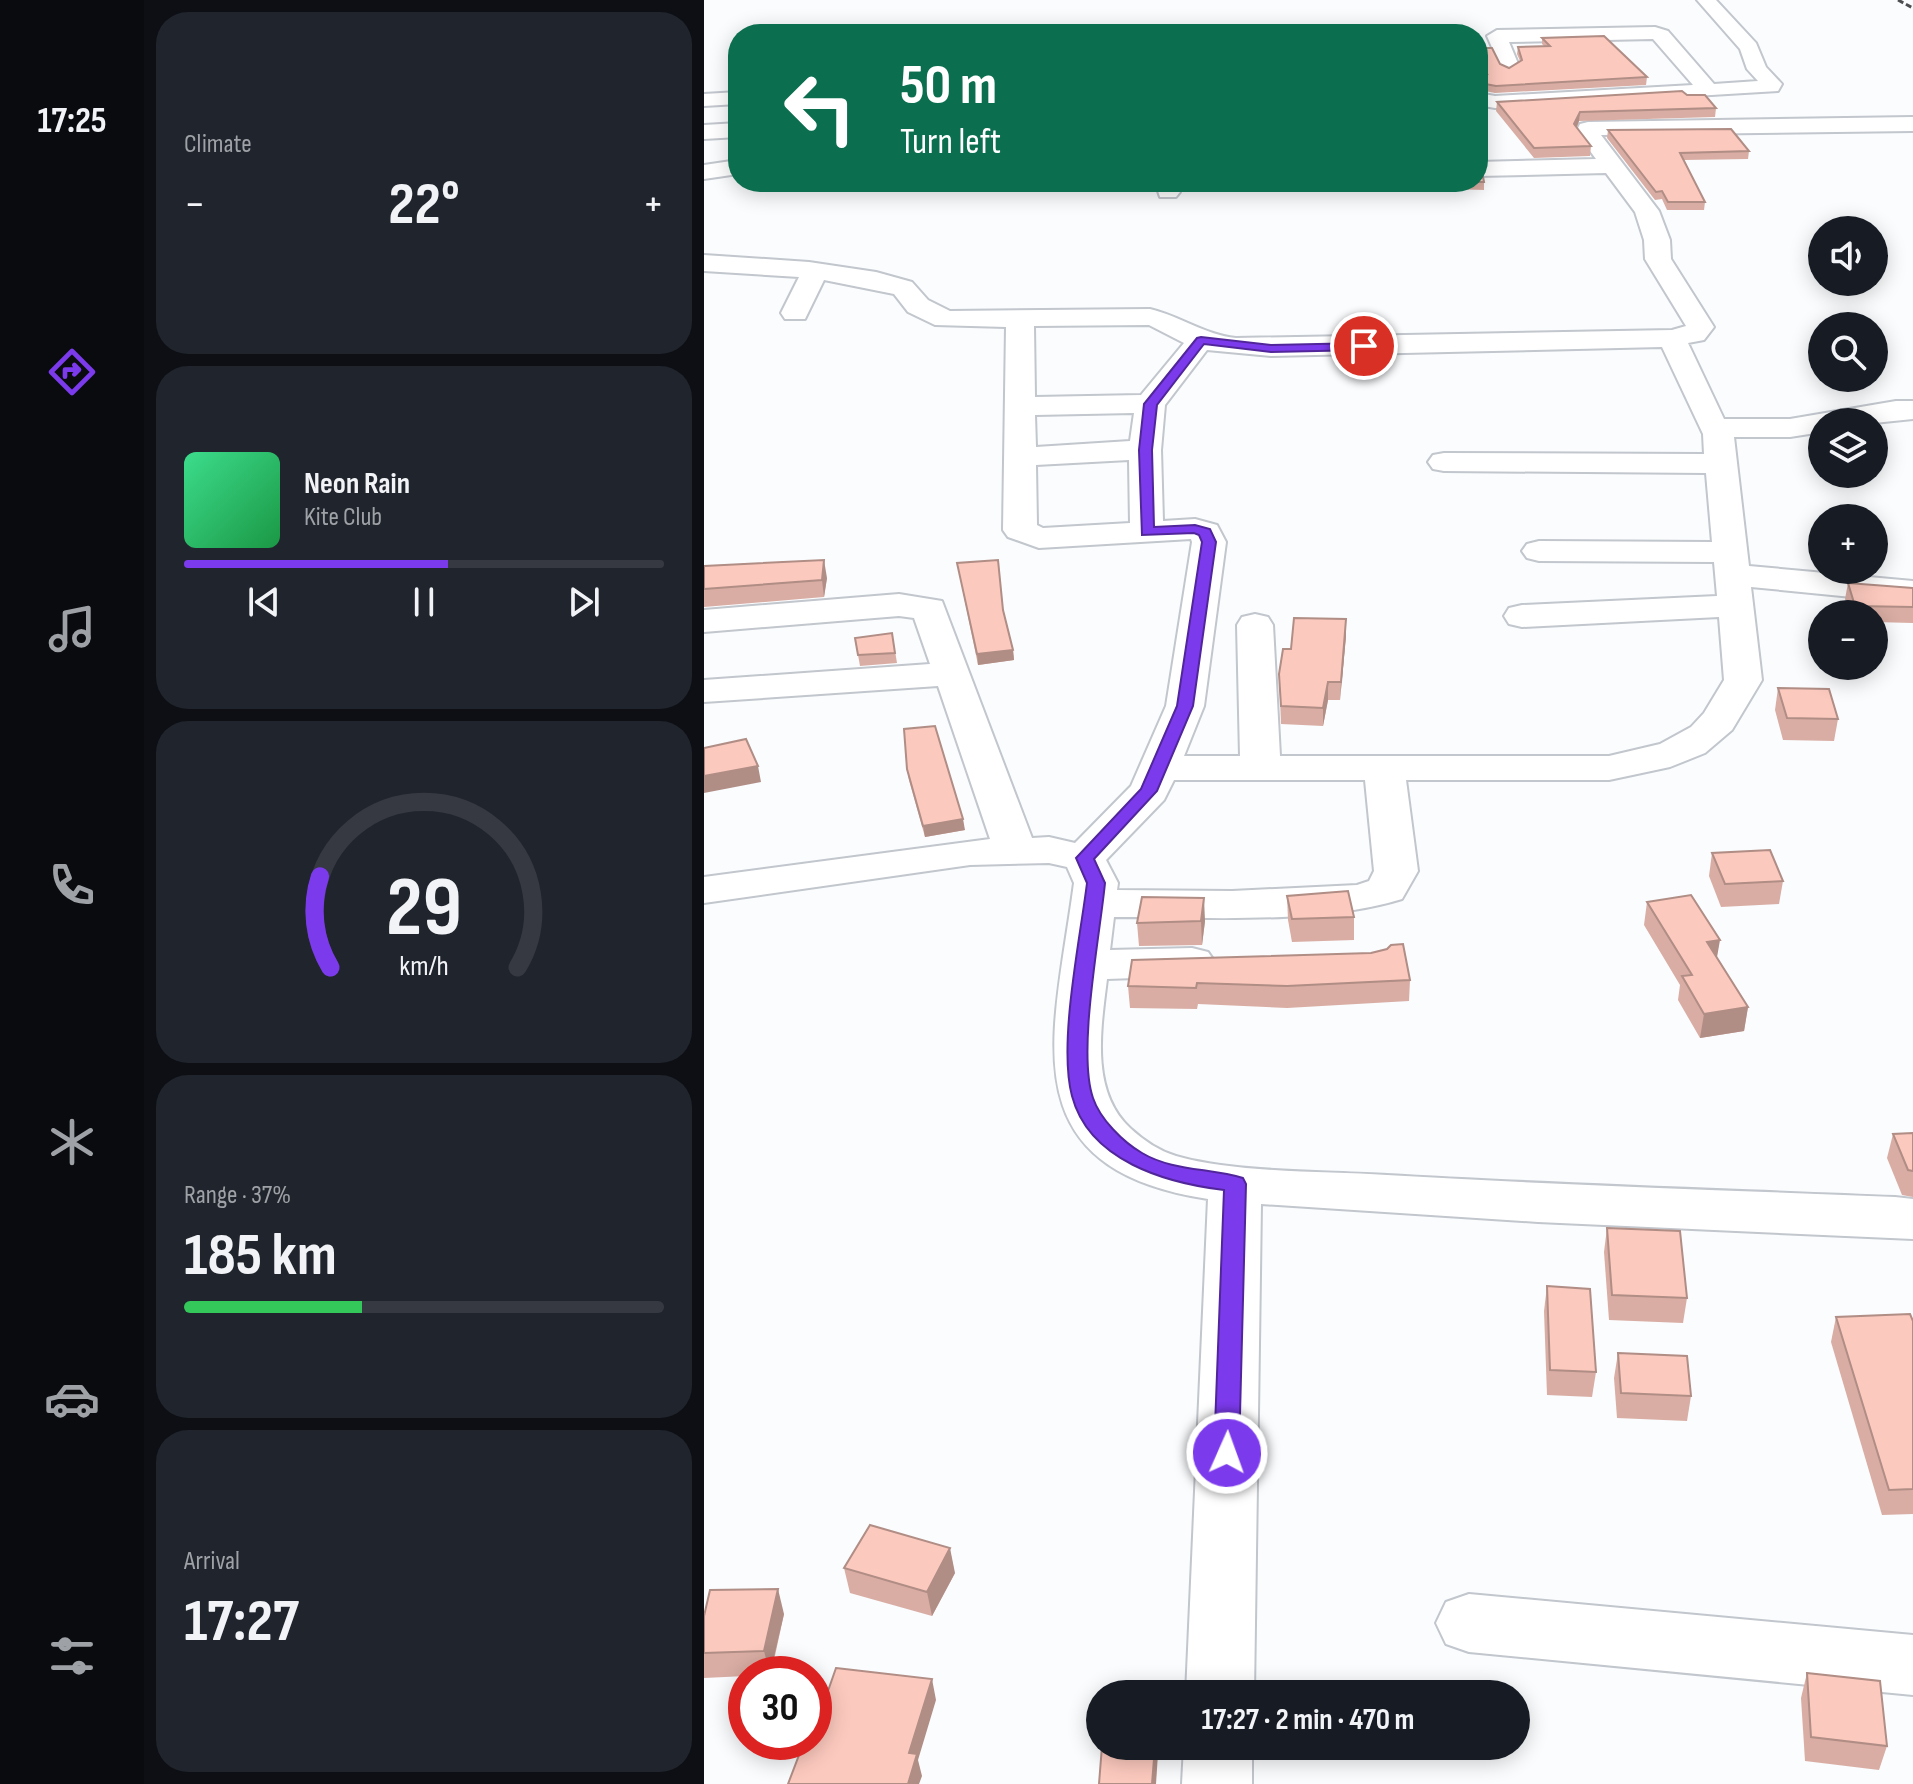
<!DOCTYPE html>
<html lang="en">
<head>
<meta charset="utf-8">
<style>
  body { margin:0; font-family:"Sofia Sans Condensed",sans-serif; background:#20242c; color:#f1f3f6; height:100vh; display:flex; flex-direction:column; font-size:30px; white-space:nowrap }
  * { box-sizing:border-box; margin:0 }
  p { font-size:26px; color:#9ea1a6 }
  .icon { flex:none; width:44px; height:44px; fill:none; stroke:currentColor; stroke-width:2; stroke-linecap:round; stroke-linejoin:round }
  .map { position:relative; flex:1; overflow:hidden }
  .panel { display:flex; flex-direction:column; gap:12px; padding:12px; background:#0d0f14; width:560px }
  .panel>* { flex:none }
  .top-card { position:absolute; left:24px; top:24px; width:760px; height:168px; border-radius:32px; box-shadow:0 4px 20px #0003; background:#0b6e4f; color:#fff; overflow:hidden }
  .buttons { position:absolute; left:1104px; top:216px; display:grid; gap:16px }
  .buttons a { display:grid; place-items:center; width:80px; height:80px; border-radius:50%; background:#171b24; box-shadow:0 4px 20px #0003; font-size:40px }
  .speed { position:absolute; left:24px; top:1656px; display:flex; gap:16px; font-size:40px; font-weight:700; text-align:center }
  .speed>* { display:grid; place-content:center; width:104px; height:104px; border-radius:50%; background:#171b24; box-shadow:0 4px 20px #0003; line-height:1 }
  .speed .limit { border:12px solid #d22; background:#fff; color:#111 }
  .pin { position:absolute; display:grid; place-items:center; width:68px; height:68px; color:#fff; margin:-34px; border:4px solid #fff; border-radius:50%; box-shadow:0 2px 8px #0007 }
  .me { position:absolute; width:88px; margin:-44px; rotate:2deg; stroke-linejoin:round; filter:drop-shadow(0 0 6px #0008) }
  .turn { display:flex; align-items:center; gap:28px; height:168px; padding:0 40px; font-size:36px }
  .turn .icon { width:104px; height:104px; stroke-width:2.5 }
  .turn b { display:block; font-size:56px; line-height:68px }
  .big { font-size:60px; font-weight:700; line-height:1.1 }
  .panel .tile { flex:1; display:flex; flex-direction:column; justify-content:center; gap:12px; min-width:0; padding:0 28px; border-radius:32px; background:#20242c }
  .panel .dial { align-items:center; gap:0 }
  .dial svg { height:208px; overflow:visible; fill:none; stroke:#363941; stroke-width:7; stroke-linecap:round; text-anchor:middle }
  .dial text { fill:#f1f3f6; stroke:none }
  .song { display:flex; align-items:center; gap:24px }
  .cover { width:96px; height:96px; border-radius:12px; background:linear-gradient(135deg,hsl(150 70% 55%),hsl(140 70% 35%)) }
  .played { height:8px; border-radius:4px; background:linear-gradient(90deg,#7c3aed 55%,#363941 55%) }
  .keys { display:flex; justify-content:space-around; direction:ltr }
  .heat { display:flex; justify-content:space-between; align-items:center; font-size:44px; direction:ltr }
  .charge { height:12px; border-radius:6px; background:linear-gradient(90deg,#34c759 37%,#363941 0) }
  .trip { position:absolute; left:382px; top:1680px; width:444px; height:80px; border-radius:40px; background:#171b24; box-shadow:0 4px 20px #0003; font-weight:700; line-height:80px; text-align:center }
  main { display:flex; flex:1; min-height:0 }
  .dock { display:flex; flex-direction:column; width:144px; justify-content:space-around; align-items:center; background:#090b0e; color:#9ea1a6 }
  .dock .icon { width:56px; height:56px }
  .dock .selected { color:#7c3aed }
  .dock b { font-size:36px; color:#f1f3f6 }
  .map>svg:first-child { display:block }
  .lines { fill:none; stroke-linecap:round; stroke-linejoin:round }
  .street-casing { stroke:#c2c6cd; stroke-width:4 }
  .street { fill:#fff; fill-rule:evenodd }
  .rail { stroke:#4c4e50; stroke-width:3; stroke-dasharray:6 3; stroke-linecap:butt }
  .wall { fill:#d9ada3 }
  .shaded-wall { fill:#b08d85 }
  .building { fill:#fcc9be; stroke:#b08d85; stroke-width:2 }
  .route { fill:#7c3aed; stroke:#51269a; stroke-width:2 }
</style>
</head>
<body>
<main>
<nav class="dock">
<b>17:25</b>
<svg class="icon selected" aria-label="directions" viewBox="0 0 24 24"><path d="M12 3l9 9-9 9-9-9zM9 14v-3h6M13 9l2 2-2 2"/></svg>
<svg class="icon" aria-label="music" viewBox="0 0 24 24"><path d="M9 18V5l10-2v13"/><circle cx="6" cy="18" r="3"/><circle cx="16" cy="16" r="3"/></svg>
<svg class="icon" aria-label="phone" viewBox="0 0 24 24"><path d="M5 4h4l2 5-3 2q2 4 5 5l2-3 5 2v4C11 20 4 13 5 4z"/></svg>
<svg class="icon" aria-label="climate" viewBox="0 0 24 24"><path d="M12 3v18M4 7l16 10M4 17L20 7"/></svg>
<svg class="icon" aria-label="car" viewBox="0 0 24 24"><path d="M5 17H2v-5l4-1 3-4h7l3 4 3 1v5h-3M9 17h6M6 11h13"/><circle cx="7" cy="17" r="2"/><circle cx="17" cy="17" r="2"/></svg>
<svg class="icon" aria-label="filters" viewBox="0 0 24 24"><path d="M4 7h16M4 17h16"/><circle cx="9" cy="7" r="2"/><circle cx="15" cy="17" r="2"/></svg>
</nav>
<section class="panel">
<div class="tile"><p>Climate</p>
<div class="heat"><a>−</a><b class="big">22°</b><a>+</a></div>
</div>
<div class="tile">
<div class="song"><i class="cover"></i><div><b>Neon Rain</b><p>Kite Club</p></div></div>
<div class="played"></div>
<div class="keys"><svg class="icon" aria-label="previous" viewBox="0 0 24 24"><path d="M18 5L8 12l10 7zM5 5v14"/></svg><svg class="icon" aria-label="pause" viewBox="0 0 24 24"><path d="M8 5v14M16 5v14"/></svg><svg class="icon" aria-label="next" viewBox="0 0 24 24"><path d="M6 5l10 7-10 7zM19 5v14"/></svg></div>
</div>
<div class="tile dial"><svg viewBox="0 0 100 80">
<path d="M14 69A42 42 0 1 1 86 69"/>
<path d="M14 69A42 42 0 0 1 10 34" stroke="#7c3aed"/>
<text x="50" y="56" font-size="32" font-weight="700">29</text>
<text x="50" y="72" font-size="11">km/h</text>
</svg></div>
<div class="tile"><p>Range · 37%</p><b class="big">185 km</b><div class="charge"></div></div>
<div class="tile"><p>Arrival</p><b class="big">17:27</b></div>
</section>
<div class="map">
<svg width="1209" height="1784" viewBox="0 0 1209 1784">
  <rect width="100%" height="100%" fill="#fafcfe"/>
  <g class="lines">
    <g class="street-casing">
      <g id="street">
        <polygon points="993,0 1012,0 1052,43 1062,67 1078,84 1074,91 791,108 774,105 774,93 791,96 989,85 949,39 805,42 815,66 805,72 798,70 783,36 793,30 951,27 964,31 1010,84 1054,81 1043,69 1036,49"/>
        <polygon points="34,92 34,104 0,106 0,94"/>
        <path d="M1209 117V131L897 135 955 211 966 240 967 259 1010 327 1000 340 984 343 1020 419H1086L1192 401H1209V419L1170 423 1118 422V432L1086 437H1030L1045 566 1209 581V603L1047 587 1058 680 1028 730 1001 753 966 767 905 780H702L714 871 698 899C614 925 498 917 410 917L406 950 488 948 504 952 511 962 504 972 488 976 403 979C397 1028 386 1091 426 1128 439 1140 455 1151 472 1156 530 1173 621 1171 683 1175 852 1185 1022 1190 1191 1197L1209 1199V1239L834 1222 557 1204 550 1694H482L504 1199C302 1168 350 1034 370 883L363 867 345 863 266 865 0 903V877L286 839 234 686 0 702V680L226 664 210 618 195 616 0 632V610L195 594 238 601 328 838 345 837 371 843 427 786 462 706 488 542 487 539 335 548 304 537 299 530 302 327 231 325 204 312 190 294 120 280 101 319H81L77 313 95 277 0 271V255L105 262 172 272 208 282 224 300 246 311 446 309C476 316 501 335 532 338L968 330 982 326 941 259 940 240 931 212 902 173 774 176V162L892 159 872 132 876 124 884 122ZM445 325 480 343 437 395 331 397 330 326ZM958 347 999 434 1000 454 740 453 729 455 724 462 729 469 740 471 1002 473 1008 542 835 541 823 544 818 551 823 558 835 561 1010 562 1013 596 818 605 805 608 800 616 805 624 818 627 1015 617 1020 680 1000 713 987 727 956 744 905 756H576L569 625 564 617 551 614 538 617 533 625 536 756H480L500 706 522 542 513 525 491 519 459 521 457 450 461 405 503 350 567 356ZM430 413 426 441 332 447 331 415ZM425 460 426 523 339 528 333 525 332 465ZM470 780H661L670 871 665 881 653 885 528 891 413 890 414 883 402 860 460 800Z"/>
        <polygon points="34,123 34,137 0,139 0,125"/>
        <polygon points="34,160 34,174 0,179 0,165"/>
        <polygon points="451,182 475,182 476,192 472,197 456,197"/>
        <polygon points="765,1594 1209,1635 1209,1695 765,1652 742,1644 732,1623 742,1602"/>
        <polygon points="480,1746 548,1746 548,1784 478,1784"/>
      </g>
    </g>
    <use href="#street" class="street"/>
    <polyline class="rail" points="1194,0 1209,8"/>
  </g>
  <g class="wall">
    <polygon points="838,38 943,77 942,85 791,93 776,90 774,88 774,74 778,74 774,68 774,48 796,64 805,68 816,61 813,54 814,47 840,46 838,44"/>
    <polygon points="983,95 1012,108 1011,117 875,121 873,127 887,146 886,156 830,158 792,111 793,102"/>
    <polygon points="904,130 1045,151 1044,159 980,160 1001,202 1000,210 963,210 958,199 951,200 903,138"/>
    <polygon points="745,182 780,182 780,190 746,189"/>
    <polygon points="253,563 299,610 309,650 310,660 274,665"/>
    <polygon points="0,566 123,578 120,597 0,607"/>
    <polygon points="1144,583 1209,588 1209,623 1170,622 1170,614 1146,614 1141,599"/>
    <polygon points="188,633 193,663 156,666 151,638"/>
    <polygon points="642,636 636,700 624,700 619,726 577,724 575,674 587,649"/>
    <polygon points="1074,688 1134,719 1130,741 1079,740 1071,710"/>
    <polygon points="203,769 261,830 221,837 205,780"/>
    <polygon points="1008,853 1079,881 1075,904 1017,907 1005,876"/>
    <polygon points="583,896 650,917 650,940 588,942 584,920"/>
    <polygon points="943,902 1013,957 1044,1007 1040,1031 996,1038 974,1000 976,985 940,925"/>
    <polygon points="501,921 498,945 435,946 433,923"/>
    <polygon points="428,960 706,980 705,1001 583,1008 494,1004 493,1009 426,1008 424,986"/>
    <polygon points="1209,1133 1209,1197 1198,1195 1183,1158 1189,1134"/>
    <polygon points="903,1228 983,1298 979,1323 905,1320 900,1252"/>
    <polygon points="843,1286 892,1372 888,1397 843,1395 840,1311"/>
    <polygon points="1132,1317 1209,1321 1209,1514 1178,1515 1127,1342"/>
    <polygon points="914,1353 987,1396 983,1421 913,1418 910,1378"/>
    <polygon points="140,1568 251,1573 228,1616 146,1593"/>
    <polygon points="80,1614 67,1674 42,1674 42,1676 0,1678 0,1616"/>
    <polygon points="1103,1673 1183,1746 1175,1770 1101,1761 1097,1698"/>
  </g>
  <g class="shaded-wall">
    <polygon points="876,112 875,121 870,134 870,124"/>
    <polygon points="120,560 123,578 120,597 118,580"/>
    <polygon points="642,619 642,636 636,700 637,682"/>
    <polygon points="309,650 310,660 274,665 273,654"/>
    <polygon points="624,682 624,700 619,726 619,708"/>
    <polygon points="54,766 57,782 0,793 0,776"/>
    <polygon points="259,819 261,830 221,837 219,826"/>
    <polygon points="500,898 501,921 498,945 497,921"/>
    <polygon points="1016,940 1012,963 1003,942"/>
    <polygon points="1044,1007 1040,1031 996,1038 1000,1014"/>
    <polygon points="246,1548 251,1573 228,1616 223,1592"/>
    <polygon points="74,1589 80,1614 66,1674 60,1651"/>
    <polygon points="228,1679 232,1700 214,1760 218,1776 215,1784 204,1784 205,1753"/>
    <polygon points="451,1746 453,1746 454,1754 452,1784 448,1784"/>
  </g>
  <g class="building">
    <polygon points="900,36 943,77 792,86 776,83 774,81 774,74 783,74 774,60 774,48 788,48 796,64 805,68 818,60 814,47 846,46 838,38"/>
    <polygon points="978,91 983,95 1001,95 1012,108 876,112 870,124 887,146 830,148 793,102"/>
    <polygon points="1027,129 1045,151 976,153 1001,202 964,202 958,191 952,192 904,130"/>
    <polygon points="774,169 778,171 780,182 774,182"/>
    <polygon points="120,560 118,580 0,589 0,566"/>
    <polygon points="294,560 299,610 309,650 273,654 253,563"/>
    <polygon points="1144,583 1209,588 1209,607 1151,606"/>
    <polygon points="590,618 642,619 637,682 624,682 619,708 577,706 575,674 579,649 587,649"/>
    <polygon points="188,633 191,653 154,655 151,638"/>
    <polygon points="1074,688 1125,689 1134,719 1083,718"/>
    <polygon points="231,726 259,819 219,826 203,769 200,729"/>
    <polygon points="42,739 54,766 0,776 0,748"/>
    <polygon points="1066,850 1079,881 1021,884 1008,853"/>
    <polygon points="644,891 650,917 588,919 583,896"/>
    <polygon points="987,895 1016,940 1003,942 1044,1007 1000,1014 978,976 988,975 943,902"/>
    <polygon points="438,897 500,898 497,921 433,923"/>
    <polygon points="699,944 706,980 583,986 493,983 492,988 424,986 428,960 667,953 683,949 687,945"/>
    <polygon points="1209,1133 1209,1171 1204,1170 1189,1134"/>
    <polygon points="903,1228 976,1231 983,1298 908,1295"/>
    <polygon points="843,1286 886,1289 892,1372 846,1370"/>
    <polygon points="1206,1314 1209,1321 1209,1489 1185,1490 1132,1317"/>
    <polygon points="914,1353 983,1356 987,1396 917,1393"/>
    <polygon points="166,1525 246,1548 223,1592 140,1568"/>
    <polygon points="74,1589 60,1651 0,1653 0,1616 6,1590"/>
    <polygon points="132,1668 228,1679 205,1753 213,1754 204,1784 84,1784 100,1742 110,1742 110,1731"/>
    <polygon points="1103,1673 1176,1681 1183,1746 1107,1737"/>
    <polygon points="398,1746 451,1746 448,1784 395,1784"/>
  </g>
  <path class="route" d="M497 337 567 345 660 343 666 346 660 350 567 352 500 344 453 405 448 450 450 527 491 525 506 529 512 542 489 706 453 791 390 859 401 883C396 935 373 1052 389 1098 396 1119 419 1142 438 1153 468 1171 506 1168 539 1178L542 1184 535 1453 532 1460 523 1463 514 1460 510 1453 520 1190C462 1183 385 1161 368 1096 354 1044 376 940 383 883L372 858 437 789 473 706 498 542 495 535 490 533 438 535 435 450 440 404 493 338Z"/>
</svg>
<div class="buttons">
<a><svg class="icon" aria-label="sound" viewBox="0 0 24 24"><path d="M4 9h4l5-4v14l-5-4H4zM17 9q2 3 0 6"/></svg></a>
<a><svg class="icon" aria-label="search" viewBox="0 0 24 24"><circle cx="10" cy="10" r="6"/><path d="M15 15l6 6"/></svg></a>
<a><svg class="icon" aria-label="layers" viewBox="0 0 24 24"><path d="M12 4l9 5-9 5-9-5zM3 14l9 5 9-5"/></svg></a>
<a>+</a>
<a>−</a>
</div>
<div class="speed"><div class="limit">30</div></div>
<div class="pin" style="left:660px;top:346px;background:#d93025"><svg class="icon" aria-label="arrive" viewBox="0 0 24 24"><path d="M6 21V4h12l-3 4 3 4H6"/></svg></div>
<svg class="me" style="left:523px;top:1453px" viewBox="-20 -20 40 40"><circle r="17" fill="#7c3aed" stroke="#fff" stroke-width="3"/><path d="M0-11L8 9 0 5-8 9z" fill="#fff"/></svg>
<div class="trip">17:27 · 2 min · 470 m</div>
<div class="top-card">
<div class="turn"><svg class="icon" aria-label="left" viewBox="0 0 24 24"><path d="M17 20v-9H6M10 6l-5 5 5 5"/></svg><div><b>50 m</b>Turn left</div></div>
</div>
</div>
</main>
</body>
</html>
